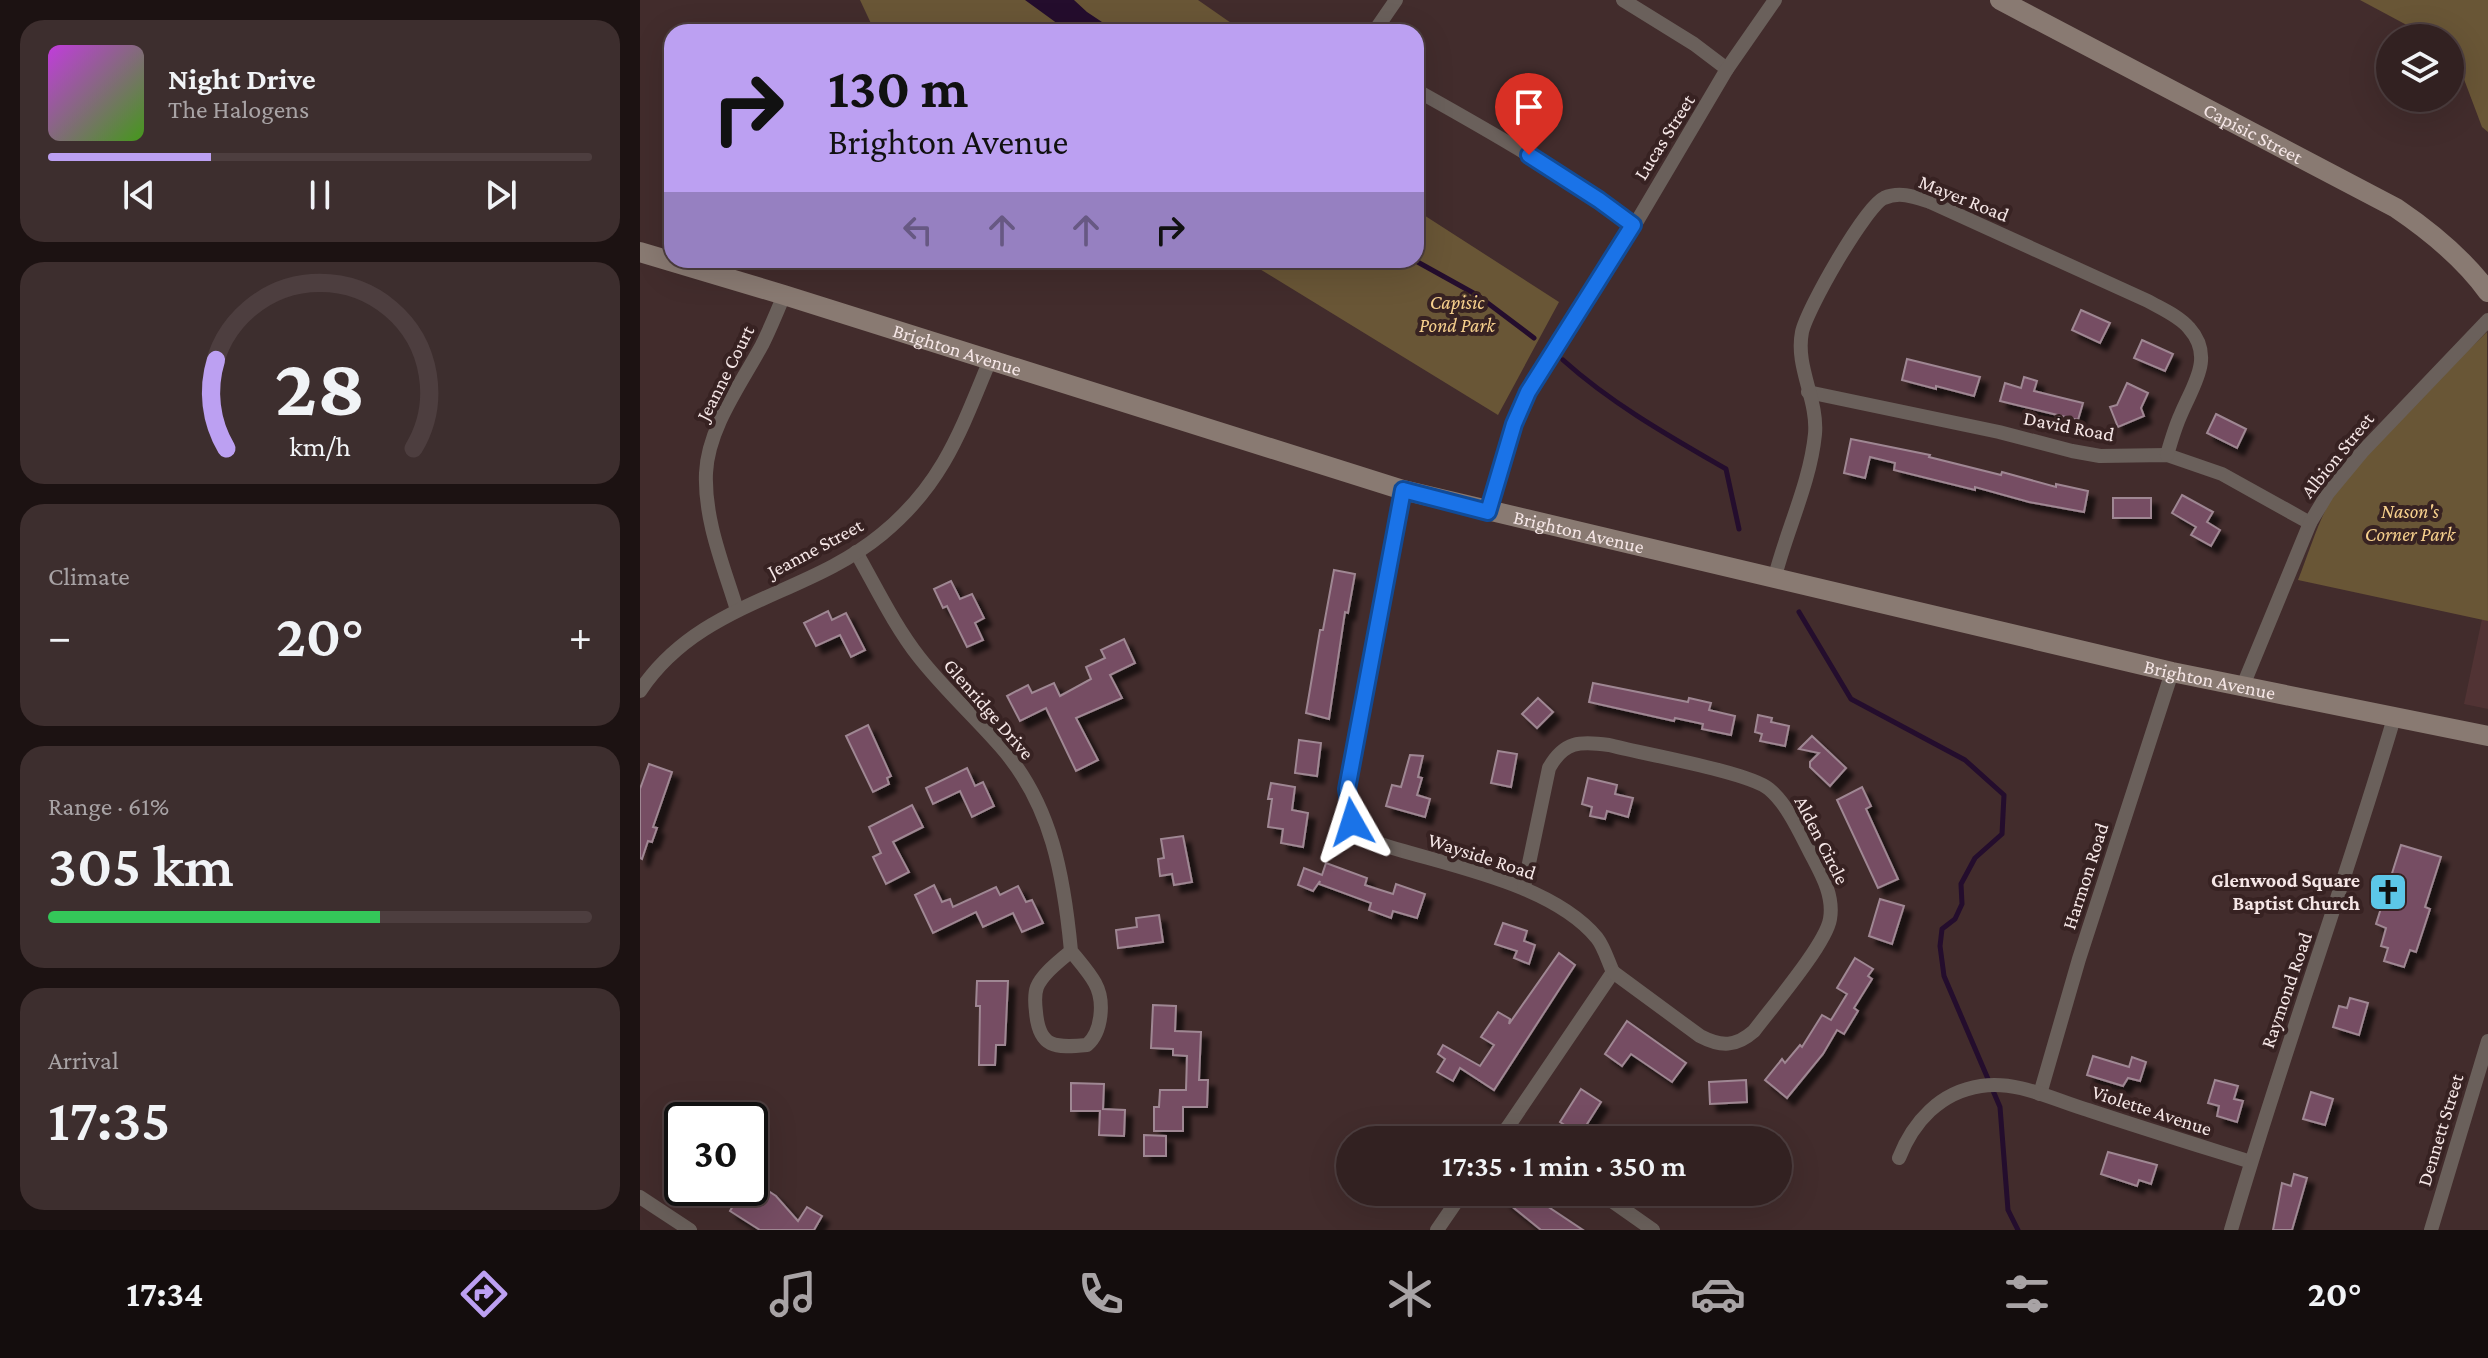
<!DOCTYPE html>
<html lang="en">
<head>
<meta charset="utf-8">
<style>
  body { margin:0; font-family:"Crimson Pro",serif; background:#3d2e2e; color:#f1f3f6; height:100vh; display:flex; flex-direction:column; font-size:30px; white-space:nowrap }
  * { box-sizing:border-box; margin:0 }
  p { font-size:26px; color:#a8a3a5 }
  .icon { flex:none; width:44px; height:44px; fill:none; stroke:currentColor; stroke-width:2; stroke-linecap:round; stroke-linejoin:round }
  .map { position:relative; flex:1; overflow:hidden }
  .details { display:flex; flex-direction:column; gap:20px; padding:20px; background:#1c1212; width:640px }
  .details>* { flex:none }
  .banner { position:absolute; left:24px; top:24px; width:760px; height:244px; border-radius:24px; box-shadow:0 8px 32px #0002,0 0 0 2px #4d3e3f; background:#bca0f2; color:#111; overflow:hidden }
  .buttons { position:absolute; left:1736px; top:24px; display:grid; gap:16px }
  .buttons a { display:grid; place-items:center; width:88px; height:88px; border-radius:50%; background:#322121; box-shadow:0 8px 32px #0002,0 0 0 2px #4d3e3f; font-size:40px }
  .speed { position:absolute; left:24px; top:1102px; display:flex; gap:16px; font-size:40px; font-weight:700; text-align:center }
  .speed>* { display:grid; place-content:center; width:104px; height:104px; border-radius:50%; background:#322121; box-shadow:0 8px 32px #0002,0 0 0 2px #4d3e3f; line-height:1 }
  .speed .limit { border:4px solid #111; border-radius:12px; background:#fff; color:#111 }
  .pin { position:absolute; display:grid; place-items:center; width:68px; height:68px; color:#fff; margin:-82px -34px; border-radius:50% 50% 50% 0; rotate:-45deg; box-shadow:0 0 8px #0007 }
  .pin .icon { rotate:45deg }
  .me { position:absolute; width:88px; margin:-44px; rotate:354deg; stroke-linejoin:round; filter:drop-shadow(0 0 6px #0008) }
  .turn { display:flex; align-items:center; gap:28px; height:168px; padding:0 32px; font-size:36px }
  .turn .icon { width:104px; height:104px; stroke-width:2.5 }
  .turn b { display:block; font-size:56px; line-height:68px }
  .lanes { display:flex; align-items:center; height:76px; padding:0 32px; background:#0003; justify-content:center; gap:40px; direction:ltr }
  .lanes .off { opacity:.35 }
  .big { font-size:60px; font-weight:600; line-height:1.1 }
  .details .widget { flex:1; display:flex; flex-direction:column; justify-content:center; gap:12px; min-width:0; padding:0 28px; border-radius:24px; background:#3d2e2e }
  .details .dial { align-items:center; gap:0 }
  .dial svg { height:208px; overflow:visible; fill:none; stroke:#4d3e3f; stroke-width:7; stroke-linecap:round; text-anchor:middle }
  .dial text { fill:#f1f3f6; stroke:none }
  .song { display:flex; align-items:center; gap:24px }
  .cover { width:96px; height:96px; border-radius:12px; background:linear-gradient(135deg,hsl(290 70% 55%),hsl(100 70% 35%)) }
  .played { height:8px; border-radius:4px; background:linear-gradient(90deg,#bca0f2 30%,#4d3e3f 30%) }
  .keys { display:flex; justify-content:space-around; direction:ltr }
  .heat { display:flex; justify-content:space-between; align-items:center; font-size:44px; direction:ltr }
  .charge { height:12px; border-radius:6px; background:linear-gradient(90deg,#34c759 61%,#4d3e3f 0) }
  .trip { position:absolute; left:696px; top:1126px; width:456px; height:80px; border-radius:40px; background:#322121; box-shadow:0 8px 32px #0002,0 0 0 2px #4d3e3f; font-weight:600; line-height:80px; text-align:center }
  .dock { display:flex; height:128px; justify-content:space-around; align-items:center; background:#140d0d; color:#a8a3a5 }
  .dock .icon { width:56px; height:56px }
  .dock .current { color:#bca0f2 }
  .dock b { font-size:36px; color:#f1f3f6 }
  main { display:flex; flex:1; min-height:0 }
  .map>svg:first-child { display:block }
  .built { fill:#513334 }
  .green { fill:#695636 }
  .water { fill:#240d2d }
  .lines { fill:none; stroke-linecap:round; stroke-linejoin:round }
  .stream { stroke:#240d2d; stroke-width:5 }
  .building { fill:#764d63; stroke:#9f8793; stroke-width:2; filter:url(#shadow) }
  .street { stroke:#6a605b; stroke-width:14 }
  .secondary { stroke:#897a72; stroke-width:20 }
  .route-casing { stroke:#114b97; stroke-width:20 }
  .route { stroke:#1a73e8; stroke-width:14 }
  .labels { text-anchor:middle; stroke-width:8; stroke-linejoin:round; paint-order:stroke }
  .street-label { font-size:20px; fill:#f5e6e6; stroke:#372222 }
  .park-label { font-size:20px; font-style:italic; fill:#f6cf8d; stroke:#372222 }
  .poi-label { font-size:20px; font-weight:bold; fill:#f5e6e6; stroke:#372222; text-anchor:end }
</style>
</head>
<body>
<main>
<section class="details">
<div class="widget">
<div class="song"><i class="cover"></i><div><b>Night Drive</b><p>The Halogens</p></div></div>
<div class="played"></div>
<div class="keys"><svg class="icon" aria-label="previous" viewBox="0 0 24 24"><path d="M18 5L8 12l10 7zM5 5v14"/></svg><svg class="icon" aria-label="pause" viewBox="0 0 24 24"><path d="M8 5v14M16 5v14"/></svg><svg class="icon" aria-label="next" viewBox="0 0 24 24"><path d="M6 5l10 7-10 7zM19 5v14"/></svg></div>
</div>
<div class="widget dial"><svg viewBox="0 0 100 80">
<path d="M14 69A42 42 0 1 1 86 69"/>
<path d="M14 69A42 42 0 0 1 10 35" stroke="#bca0f2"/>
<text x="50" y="56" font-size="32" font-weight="700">28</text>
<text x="50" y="72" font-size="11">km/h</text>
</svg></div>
<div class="widget"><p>Climate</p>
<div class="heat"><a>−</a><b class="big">20°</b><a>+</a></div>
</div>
<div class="widget"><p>Range · 61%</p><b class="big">305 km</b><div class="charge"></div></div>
<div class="widget"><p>Arrival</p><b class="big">17:35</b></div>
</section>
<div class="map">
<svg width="1848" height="1230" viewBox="0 0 1848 1230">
  <defs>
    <filter id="shadow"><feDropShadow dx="7" dy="7" stdDeviation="2" flood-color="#0009"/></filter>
  </defs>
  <rect width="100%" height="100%" fill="#422c2c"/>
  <polygon class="built" points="1842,619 1848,621 1848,709 1824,704"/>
  <g class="green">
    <polygon points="220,0 558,0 604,32 235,32"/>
    <polygon points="1720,0 1848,0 1848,132 1842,127 1819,66 1810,57 1810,38 1791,38"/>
    <polygon points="776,210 919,302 858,415 605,260 776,260"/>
    <path d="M1847 332 1848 621 1658 580C1668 555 1676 528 1688 505 1722 444 1796 382 1847 332Z"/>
  </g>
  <polygon class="water" points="385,0 434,0 447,12 477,32 429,32"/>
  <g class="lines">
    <g class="stream">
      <polyline points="774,260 837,295 894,338"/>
      <path d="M923 360C972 404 1029 436 1086 469L1099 529"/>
      <polyline points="1159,612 1211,699 1325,760 1364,795 1362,834 1335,858 1321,884 1322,904 1315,919 1302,929 1300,946 1304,976 1360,1107 1368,1210 1378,1230"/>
    </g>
  </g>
  <g class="building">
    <polygon points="1441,310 1470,323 1460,343 1432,330"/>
    <polygon points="1502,340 1533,354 1525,371 1494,358"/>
    <polygon points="1267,359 1340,377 1334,396 1296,386 1296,389 1262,380"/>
    <polygon points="1384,377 1397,381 1394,391 1443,403 1438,420 1360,401 1365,383 1381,388"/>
    <polygon points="1487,383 1508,393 1501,408 1504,416 1478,427 1470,407 1477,405"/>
    <polygon points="1576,414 1606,429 1597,448 1567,433"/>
    <polygon points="1211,439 1290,455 1289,457 1361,475 1362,472 1416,487 1416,484 1448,491 1444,512 1389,502 1335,487 1335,490 1254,470 1255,463 1230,457 1225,478 1204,473"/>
    <polygon points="1542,495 1573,512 1567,522 1580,530 1571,546 1551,535 1556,527 1532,513"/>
    <rect x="1473" y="498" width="38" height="20"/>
    <polygon points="694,570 715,574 708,613 705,612 689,719 666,713 680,630 683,630"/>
    <polygon points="311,581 320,599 332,594 344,618 335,623 343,640 327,647 307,606 303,608 294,589"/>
    <polygon points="188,611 192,620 206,613 225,650 211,657 200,635 176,646 164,623"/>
    <polygon points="484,639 495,663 470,675 482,698 436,718 458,760 436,771 406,708 380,721 367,696 388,685 392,693 414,683 420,696 451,679 446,667 465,658 461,650"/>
    <polygon points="953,683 1048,702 1049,698 1071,703 1069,710 1095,716 1091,735 1062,729 1063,724 1035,718 1034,721 949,702"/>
    <polygon points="898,698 913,712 897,728 882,714"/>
    <polygon points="1118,715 1132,718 1131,722 1149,726 1145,746 1120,741 1122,734 1115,732"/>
    <polygon points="228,725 251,776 247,778 249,784 233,792 206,736"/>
    <polygon points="1172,736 1206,768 1190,786 1170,767 1170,762 1179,753 1159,749"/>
    <polygon points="659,740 681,743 677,776 655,773"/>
    <polygon points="858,751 877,754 871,787 851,783"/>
    <polygon points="770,755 783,756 778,777 782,778 777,795 790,799 785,817 746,806 752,785 761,787"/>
    <polygon points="9,764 32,772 13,827 17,828 12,842 8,841 2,859 0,858 0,789"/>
    <polygon points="327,768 335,786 343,782 354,806 332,817 320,791 293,804 286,788"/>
    <polygon points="948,778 977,785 975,794 993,798 988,817 967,811 965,819 950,816 952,807 942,804"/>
    <polygon points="631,783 655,787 652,810 668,813 663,847 641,843 643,829 628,827 632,799 628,799"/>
    <polygon points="1222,787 1231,806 1226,809 1258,879 1238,888 1197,800"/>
    <polygon points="272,805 283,827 253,842 269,872 246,884 233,857 241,853 229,827"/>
    <polygon points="543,836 552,882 534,885 532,874 520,876 518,859 524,858 521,839"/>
    <polygon points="1761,845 1801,857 1785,907 1790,909 1776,952 1770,950 1764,967 1744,961 1748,948 1741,946 1746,928 1736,924"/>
    <polygon points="686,863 727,878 725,885 753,894 756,884 785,894 777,918 753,911 751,918 729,910 731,903 679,884 680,881 673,891 658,885 664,868 682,875"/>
    <polygon points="294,885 302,902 310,899 313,907 356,887 360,895 378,886 386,902 392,900 403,923 382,932 373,913 343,927 336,912 293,933 275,895"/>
    <polygon points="1240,899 1264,906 1252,944 1229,936"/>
    <polygon points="519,915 523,942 478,948 476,930 497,927 496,918"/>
    <polygon points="863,923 887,931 884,941 895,945 889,964 874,958 877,951 855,944"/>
    <polygon points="919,953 935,965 854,1090 820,1068 813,1081 797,1072 805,1059 798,1054 803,1045 840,1066 854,1045 841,1037 858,1012 870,1019 869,1024"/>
    <polygon points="1215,958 1233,969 1228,976 1232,979 1214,1008 1218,1011 1204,1034 1197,1030 1183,1054 1147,1098 1125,1080 1142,1059 1145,1063 1160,1045 1162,1047 1182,1015 1191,1020 1207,994 1197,988"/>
    <polygon points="337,981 368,981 365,1045 356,1045 355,1065 339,1065 340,1006 336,1006"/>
    <polygon points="1710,998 1728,1003 1719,1035 1693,1027 1699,1006 1707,1008"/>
    <polygon points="513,1005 536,1006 535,1031 561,1032 559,1080 568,1080 567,1107 543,1107 543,1131 514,1131 514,1107 519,1107 520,1090 546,1090 547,1056 533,1055 533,1049 511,1048"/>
    <polygon points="987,1021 1046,1063 1032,1082 991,1054 982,1066 965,1054"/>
    <polygon points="1453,1056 1489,1067 1492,1057 1506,1062 1500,1081 1488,1078 1483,1086 1447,1075"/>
    <polygon points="1106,1080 1107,1102 1070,1104 1069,1082"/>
    <polygon points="1575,1080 1598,1086 1594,1099 1603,1101 1597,1122 1577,1116 1579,1106 1568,1103"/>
    <polygon points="431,1083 464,1084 463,1109 485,1110 484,1136 459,1135 460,1111 431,1111"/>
    <polygon points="941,1089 961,1102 940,1135 920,1122"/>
    <polygon points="1671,1092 1693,1099 1685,1125 1663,1119"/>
    <polygon points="504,1135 526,1136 526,1156 504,1156"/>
    <polygon points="1468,1152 1517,1165 1511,1184 1499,1180 1497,1186 1461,1174"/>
    <polygon points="1654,1174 1667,1178 1652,1230 1633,1230 1642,1183 1651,1186"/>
    <polygon points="110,1179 136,1196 158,1221 167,1207 182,1216 174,1230 120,1230 90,1211 104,1188 110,1188"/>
    <polygon points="869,1192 904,1192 898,1200 943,1230 901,1230 864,1200"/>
  </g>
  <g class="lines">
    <g class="street">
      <polyline points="983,0 1054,44 1087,69"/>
      <polyline points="734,32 756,0"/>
      <path d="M776 90C851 132 925 174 993 225"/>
      <polyline points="1168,392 1359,432 1432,451 1460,456 1527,455 1582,474 1670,523"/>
      <path d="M763 490 707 789C708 815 713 830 737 843 803 865 911 882 957 938 964 947 968 961 973 972L859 1140"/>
      <polyline points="848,512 874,424 888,392 980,250 1087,69 1135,0"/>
      <path d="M216 552C236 587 254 625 279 657 304 689 334 716 361 747 412 805 424 877 431 951 420 961 403 973 397 987 394 995 395 1004 396 1012 399 1048 415 1048 447 1045 462 1032 465 1001 455 983 449 972 439 961 431 951"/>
      <path d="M1134 580C1146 531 1170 484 1175 434 1178 399 1155 367 1162 332 1167 309 1225 207 1244 198 1260 191 1275 197 1290 202L1508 301C1522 309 1539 316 1549 328 1575 357 1553 385 1541 414 1535 427 1531 441 1527 455"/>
      <path d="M97 610C84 567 64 520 66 473 68 428 101 384 122 345 130 329 137 312 144 295"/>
      <polyline points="1602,688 1670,523 1688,493 1722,452 1848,320"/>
      <path d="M0 691C60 601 166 597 242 534 303 484 321 430 350 360"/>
      <path d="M884 887 909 768C924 741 940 741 969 745 999 753 1109 772 1129 789 1148 805 1160 833 1172 856 1182 875 1194 896 1190 919 1186 944 1132 1007 1114 1031 1096 1047 1081 1047 1060 1036L973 972"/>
      <polyline points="1400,1094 1439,959 1532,672"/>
      <polyline points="867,1128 884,1140"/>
      <path d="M1259 1158C1273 1122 1300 1092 1341 1086 1377 1080 1414 1100 1448 1110 1502 1128 1557 1145 1611 1162"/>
      <polyline points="959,1192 1013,1230"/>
      <polyline points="0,1197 50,1230"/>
      <polyline points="797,1230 823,1192"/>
      <path d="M1591 1230C1641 1058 1703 890 1754 718"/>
      <polyline points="1791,1230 1848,1041"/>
    </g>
    <g class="secondary">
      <path id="s1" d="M1360 0 1756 208C1790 231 1824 259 1848 292"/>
      <path id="s2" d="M0 252 144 295 763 490 1532 672 1848 736"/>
    </g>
  </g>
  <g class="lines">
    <g class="route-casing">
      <polyline id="route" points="712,822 707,789 763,490 848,512 874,424 888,392 993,225 959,200 889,155"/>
    </g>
    <use href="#route" class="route"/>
  </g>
  <defs>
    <g id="church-square" transform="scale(2)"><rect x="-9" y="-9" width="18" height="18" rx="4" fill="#5cc7e8" stroke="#372222"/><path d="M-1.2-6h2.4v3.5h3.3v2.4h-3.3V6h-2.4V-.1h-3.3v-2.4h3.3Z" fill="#111"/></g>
  </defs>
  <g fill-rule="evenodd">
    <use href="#church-square" x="1748" y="892"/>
  </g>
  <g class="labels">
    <g class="street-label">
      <text dy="7" stroke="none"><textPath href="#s1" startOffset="286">Capisic Street</textPath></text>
      <text transform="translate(1024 137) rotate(-58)" y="7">Lucas Street</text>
      <text transform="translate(1324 198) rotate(22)" y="7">Mayer Road</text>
      <text dy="7" stroke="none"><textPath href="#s2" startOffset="332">Brighton Avenue</textPath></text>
      <text transform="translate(85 373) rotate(-63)" y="7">Jeanne Court</text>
      <text transform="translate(1429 426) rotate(11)" y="7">David Road</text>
      <text transform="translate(1697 455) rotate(-51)" y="7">Albion Street</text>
      <text dy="7" stroke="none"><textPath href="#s2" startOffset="980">Brighton Avenue</textPath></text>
      <text transform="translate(175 548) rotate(-28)" y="7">Jeanne Street</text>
      <text dy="7" stroke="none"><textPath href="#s2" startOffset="1628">Brighton Avenue</textPath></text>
      <text transform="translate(349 709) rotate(49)" y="7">Glenridge Drive</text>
      <text transform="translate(1182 840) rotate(63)" y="7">Alden Circle</text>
      <text transform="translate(842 856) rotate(18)" y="7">Wayside Road</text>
      <text transform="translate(1445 876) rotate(-72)" y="7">Harmon Road</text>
      <text transform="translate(1646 990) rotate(-71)" y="7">Raymond Road</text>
      <text transform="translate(1512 1110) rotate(18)" y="7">Violette Avenue</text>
      <text transform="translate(1800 1130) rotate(-73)" y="7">Dennett Street</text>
    </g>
    <g class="park-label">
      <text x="817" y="309">Capisic<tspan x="817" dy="23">Pond Park</tspan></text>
      <text x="1770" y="518">Nason's<tspan x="1770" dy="23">Corner Park</tspan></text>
    </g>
    <g class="poi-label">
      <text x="1720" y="887">Glenwood Square<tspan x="1720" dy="23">Baptist Church</tspan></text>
    </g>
  </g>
</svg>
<div class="buttons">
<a><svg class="icon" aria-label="layers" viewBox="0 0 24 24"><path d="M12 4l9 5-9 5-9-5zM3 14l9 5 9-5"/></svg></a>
</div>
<div class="speed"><div class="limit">30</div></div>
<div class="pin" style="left:889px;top:155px;background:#d93025"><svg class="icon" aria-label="arrive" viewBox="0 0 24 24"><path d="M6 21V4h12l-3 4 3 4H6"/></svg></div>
<svg class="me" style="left:712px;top:822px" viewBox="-20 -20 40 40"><path d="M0-17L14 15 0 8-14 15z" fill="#1a73e8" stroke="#fff" stroke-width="4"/></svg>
<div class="trip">17:35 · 1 min · 350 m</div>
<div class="banner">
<div class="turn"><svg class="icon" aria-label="right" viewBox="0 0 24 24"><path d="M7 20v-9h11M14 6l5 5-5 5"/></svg><div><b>130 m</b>Brighton Avenue</div></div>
<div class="lanes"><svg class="icon off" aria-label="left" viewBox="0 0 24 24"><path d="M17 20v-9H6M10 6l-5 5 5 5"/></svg><svg class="icon off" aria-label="ahead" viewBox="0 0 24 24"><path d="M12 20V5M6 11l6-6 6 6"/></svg><svg class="icon off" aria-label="ahead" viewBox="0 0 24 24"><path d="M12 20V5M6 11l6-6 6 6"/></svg><svg class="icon" aria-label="right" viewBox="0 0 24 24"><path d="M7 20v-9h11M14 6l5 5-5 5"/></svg></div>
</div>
</div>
</main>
<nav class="dock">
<b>17:34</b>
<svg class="icon current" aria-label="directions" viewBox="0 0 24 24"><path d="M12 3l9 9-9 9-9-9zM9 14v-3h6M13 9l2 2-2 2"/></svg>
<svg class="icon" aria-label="music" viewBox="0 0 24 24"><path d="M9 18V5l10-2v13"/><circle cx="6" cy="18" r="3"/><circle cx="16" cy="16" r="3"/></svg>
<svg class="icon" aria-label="phone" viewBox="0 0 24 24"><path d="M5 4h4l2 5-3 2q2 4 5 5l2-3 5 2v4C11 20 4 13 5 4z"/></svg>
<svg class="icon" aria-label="climate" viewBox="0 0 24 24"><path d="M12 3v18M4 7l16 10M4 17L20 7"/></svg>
<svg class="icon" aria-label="car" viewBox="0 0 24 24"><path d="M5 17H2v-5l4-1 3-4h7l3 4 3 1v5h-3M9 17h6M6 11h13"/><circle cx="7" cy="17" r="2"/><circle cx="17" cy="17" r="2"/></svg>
<svg class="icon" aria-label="filters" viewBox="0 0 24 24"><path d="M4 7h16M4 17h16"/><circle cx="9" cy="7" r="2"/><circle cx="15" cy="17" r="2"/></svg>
<b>20°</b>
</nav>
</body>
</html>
